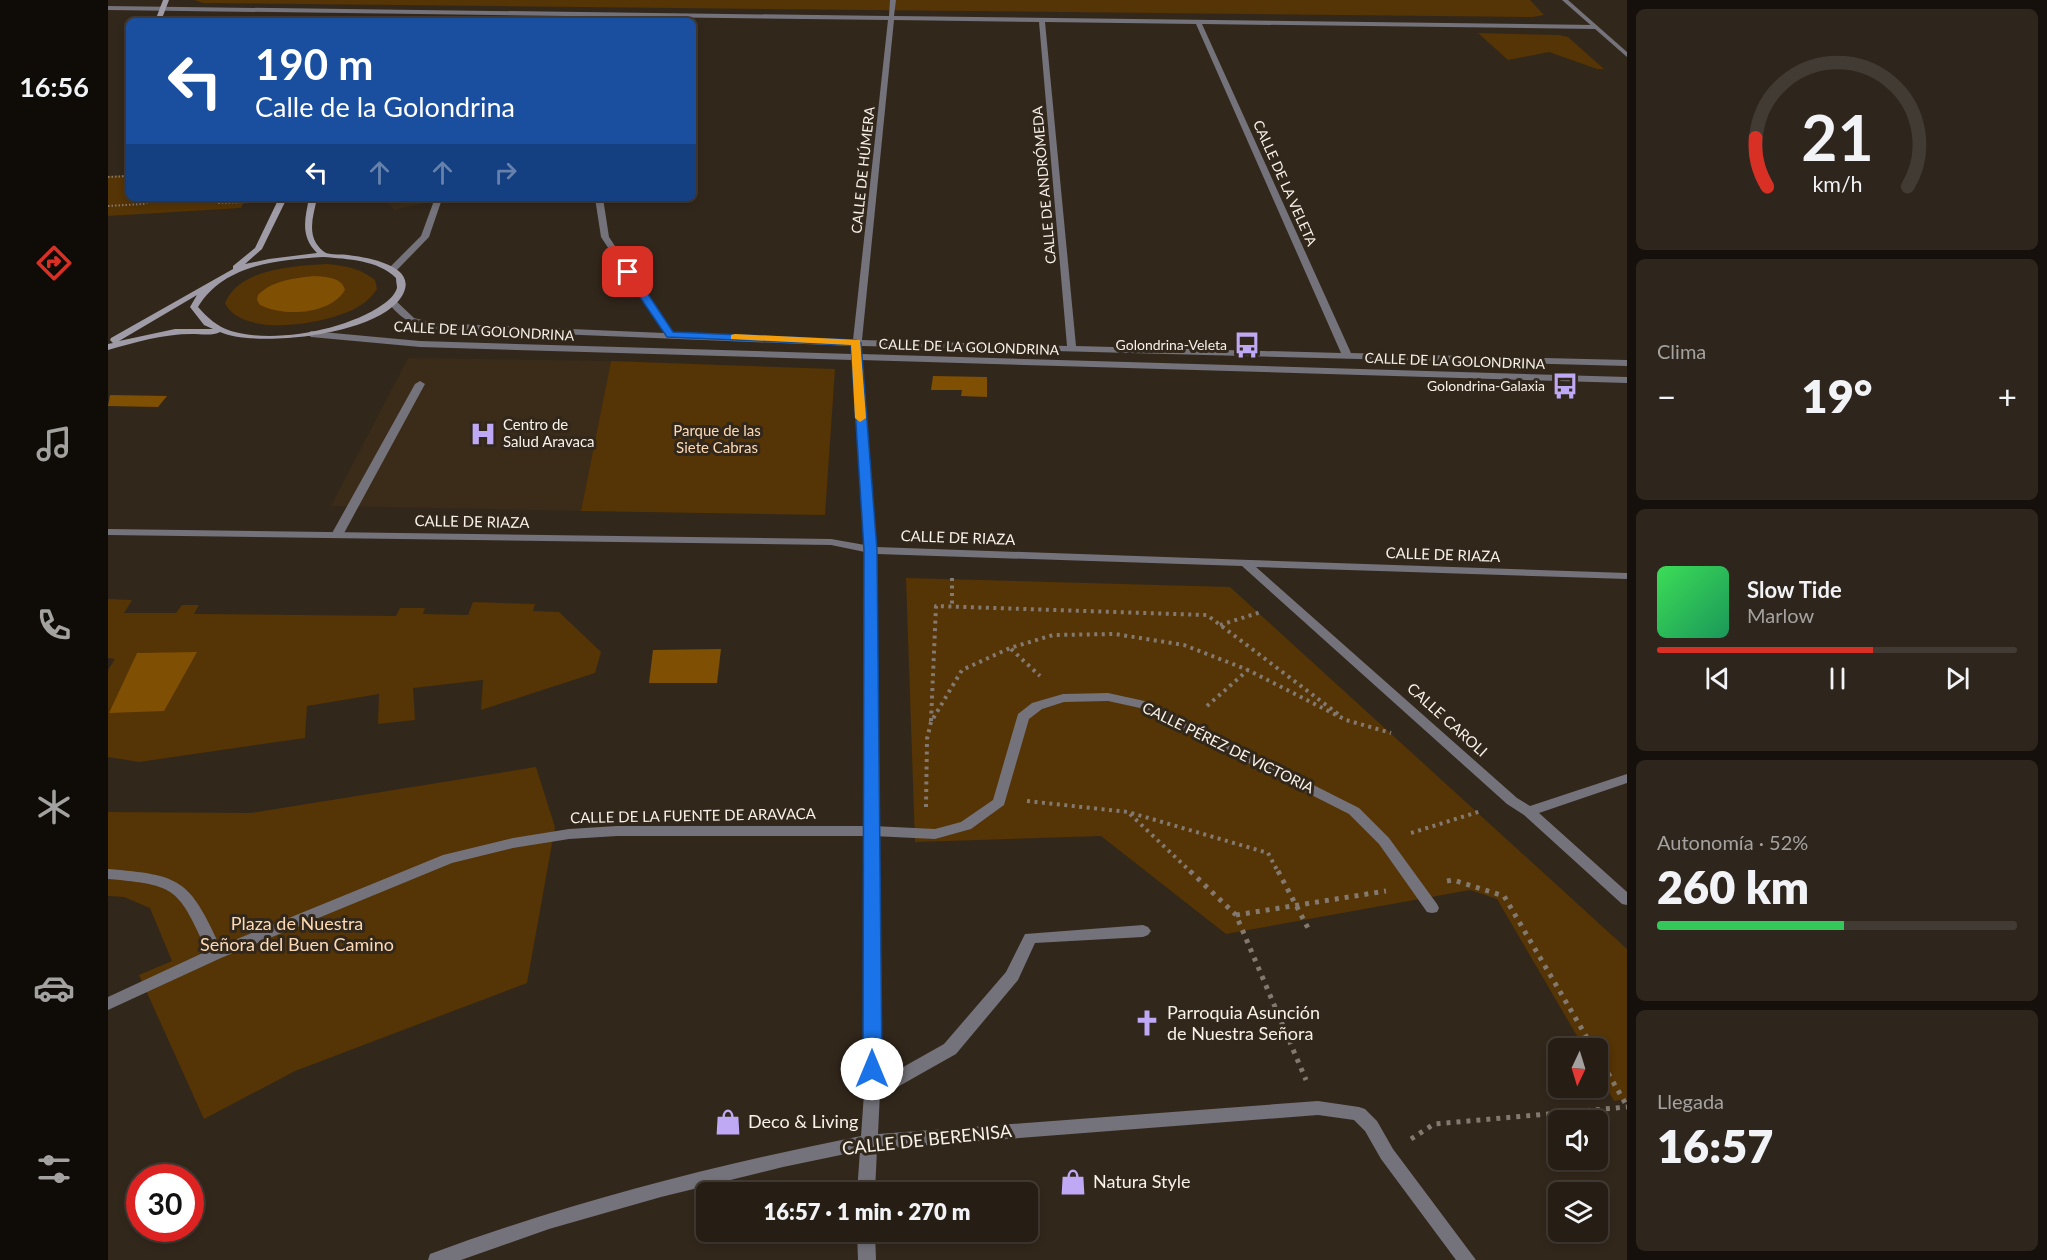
<!DOCTYPE html>
<html lang="es">
<head>
<meta charset="utf-8">
<style>
  body { margin:0; font-family:Lato,sans-serif; background:#2e261d; color:#f1f3f6; height:100vh; display:flex; flex-direction:column; font-size:22px; white-space:nowrap }
  * { box-sizing:border-box; margin:0 }
  p { font-size:20px; color:#a4a2a0 }
  .icon { flex:none; width:33px; height:33px; fill:none; stroke:currentColor; stroke-width:2; stroke-linecap:round; stroke-linejoin:round }
  .map { position:relative; flex:1; overflow:hidden }
  .sheet { display:flex; flex-direction:column; gap:9px; padding:9px; background:#15100b; width:420px }
  .sheet>* { flex:none }
  .banner { position:absolute; left:18px; top:18px; width:570px; height:183px; border-radius:9px; box-shadow:0 3px 9px #0003,0 0 0 2px #423b34; background:#1a4fa0; color:#fff; overflow:hidden }
  .needle { width:39px; rotate:184deg }
  .buttons { position:absolute; left:1440px; top:1038px; display:grid; gap:12px }
  .buttons a { display:grid; place-items:center; width:60px; height:60px; border-radius:9px; background:#261d14; box-shadow:0 3px 9px #0003,0 0 0 2px #423b34; font-size:30px }
  .speed { position:absolute; left:18px; top:1164px; display:flex; gap:12px; font-size:30px; font-weight:700; text-align:center }
  .speed>* { display:grid; place-content:center; width:78px; height:78px; border-radius:50%; background:#261d14; box-shadow:0 3px 9px #0003,0 0 0 2px #423b34; line-height:1 }
  .speed .limit { border:9px solid #d22; background:#fff; color:#111 }
  .pin { position:absolute; display:grid; place-items:center; width:51px; height:51px; color:#fff; margin:-26px; border-radius:12px; box-shadow:0 3px 9px #0006 }
  .me { position:absolute; width:66px; margin:-33px; rotate:0deg; stroke-linejoin:round; filter:drop-shadow(0 0 4px #0008) }
  .turn { display:flex; align-items:center; gap:21px; height:126px; padding:0 30px; font-size:27px }
  .turn .icon { width:78px; height:78px; stroke-width:2.5 }
  .turn b { display:block; font-size:42px; line-height:51px }
  .lanes { display:flex; align-items:center; height:57px; padding:0 30px; background:#0003; justify-content:center; gap:30px; direction:ltr }
  .lanes .off { opacity:.35 }
  .big { font-size:45px; font-weight:800; line-height:1.1 }
  .sheet .widget { flex:1; display:flex; flex-direction:column; justify-content:center; gap:9px; min-width:0; padding:0 21px; border-radius:9px; background:#2e261d }
  .sheet .dial { align-items:center; gap:0 }
  .dial svg { height:156px; overflow:visible; fill:none; stroke:#423b34; stroke-width:7; stroke-linecap:round; text-anchor:middle }
  .dial text { fill:#f1f3f6; stroke:none }
  .song { display:flex; align-items:center; gap:18px }
  .cover { width:72px; height:72px; border-radius:9px; background:linear-gradient(135deg,hsl(130 70% 55%),hsl(150 70% 35%)) }
  .played { height:6px; border-radius:3px; background:linear-gradient(90deg,#d93025 60%,#423b34 60%) }
  .keys { display:flex; justify-content:space-around; direction:ltr }
  .heat { display:flex; justify-content:space-between; align-items:center; font-size:33px; direction:ltr }
  .charge { height:9px; border-radius:4px; background:linear-gradient(90deg,#34c759 52%,#423b34 0) }
  .trip { position:absolute; left:588px; top:1182px; width:342px; height:60px; border-radius:9px; background:#261d14; box-shadow:0 3px 9px #0003,0 0 0 2px #423b34; font-weight:800; line-height:60px; text-align:center }
  main { display:flex; flex:1; min-height:0 }
  .menu { display:flex; flex-direction:column; width:108px; justify-content:space-around; align-items:center; background:#0f0c08; color:#a4a2a0 }
  .menu .icon { width:42px; height:42px }
  .menu .selected { color:#d93025 }
  .menu b { font-size:27px; color:#f1f3f6 }
  .map>svg:first-child { display:block }
  .built { fill:#3b2c1a }
  .green { fill:#553405; fill-rule:evenodd }
  .water { fill:#7f4f03 }
  .lines { fill:none; stroke-linecap:round; stroke-linejoin:round }
  .path-far2 { stroke:#83796f; stroke-width:2; stroke-dasharray:1.5 2; stroke-linecap:butt }
  .path-far1 { stroke:#83796f; stroke-width:4; stroke-dasharray:3 4.5; stroke-linecap:butt }
  .path { stroke:#83796f; stroke-width:5; stroke-dasharray:4 6; stroke-linecap:butt }
  .service { fill:#74727a; fill-rule:evenodd }
  .pedestrian { fill:#74727a; fill-rule:evenodd }
  .minor { fill:#74727a; fill-rule:evenodd }
  .tertiary { fill:#74727a; fill-rule:evenodd }
  .secondary { fill:#9f9ca8; fill-rule:evenodd }
  .route { fill:#1a73e8; stroke:#114b97; stroke-width:1.5 }
  .slow { fill:#f59e0b }
  .labels { text-anchor:middle; stroke-width:6; stroke-linejoin:round; paint-order:stroke }
  .far-street-label { font-size:14px; fill:#f8f1e9; stroke:#32271b }
  .far-poi-label { font-size:14px; fill:#f8f1e9; stroke:#32271b; text-anchor:end }
  .poi-label { font-size:15px; fill:#f8f1e9; stroke:#32271b; text-anchor:start }
  .park-label { font-size:15px; fill:#fddab5; stroke:#32271b }
  .street-label { font-size:15px; fill:#f8f1e9; stroke:#32271b }
  .near-park-label { font-size:18px; fill:#fddab5; stroke:#32271b }
  .near-poi-label { font-size:18px; fill:#f8f1e9; stroke:#32271b; text-anchor:start }
  .near-street-label { font-size:18px; fill:#f8f1e9; stroke:#32271b }
</style>
</head>
<body>
<main>
<nav class="menu">
<b>16:56</b>
<svg class="icon selected" aria-label="directions" viewBox="0 0 24 24"><path d="M12 3l9 9-9 9-9-9zM9 14v-3h6M13 9l2 2-2 2"/></svg>
<svg class="icon" aria-label="music" viewBox="0 0 24 24"><path d="M9 18V5l10-2v13"/><circle cx="6" cy="18" r="3"/><circle cx="16" cy="16" r="3"/></svg>
<svg class="icon" aria-label="phone" viewBox="0 0 24 24"><path d="M5 4h4l2 5-3 2q2 4 5 5l2-3 5 2v4C11 20 4 13 5 4z"/></svg>
<svg class="icon" aria-label="climate" viewBox="0 0 24 24"><path d="M12 3v18M4 7l16 10M4 17L20 7"/></svg>
<svg class="icon" aria-label="car" viewBox="0 0 24 24"><path d="M5 17H2v-5l4-1 3-4h7l3 4 3 1v5h-3M9 17h6M6 11h13"/><circle cx="7" cy="17" r="2"/><circle cx="17" cy="17" r="2"/></svg>
<svg class="icon" aria-label="filters" viewBox="0 0 24 24"><path d="M4 7h16M4 17h16"/><circle cx="9" cy="7" r="2"/><circle cx="15" cy="17" r="2"/></svg>
</nav>
<div class="map">
<svg width="1519" height="1260" viewBox="0 0 1519 1260">
  <rect width="100%" height="100%" fill="#32271b"/>
  <g class="built">
    <polygon points="277,198 339,198 286,210"/>
    <polygon points="300,358 503,361 473,511 223,506"/>
  </g>
  <g class="green">
    <polygon points="86,0 1422,0 1436,15 1425,17 95,3"/>
    <polygon points="1370,33 1451,35 1460,37 1496,69 1489,69 1441,52 1400,60"/>
    <polygon points="21,175 21,198 137,198 133,208 0,216 0,176"/>
    <path d="M219 264C238 266 252 268 267 280L269 289C263 298 257 303 248 308 220 324 134 339 117 303 131 268 187 266 219 264ZM191 277 199 310 171 311 165 284Z"/>
    <polygon points="503,361 727,369 717,515 473,511"/>
    <polygon points="798,578 1122,587 1519,949 1519,1099 1506,1101 1490,1073 1490,1048 1476,1048 1389,899 1362,890 1118,934 993,836 807,842"/>
    <polygon points="0,599 24,600 16,613 68,613 74,605 91,605 86,614 288,616 292,608 317,608 315,614 360,615 365,602 427,604 425,611 451,612 493,652 487,673 373,710 375,680 305,688 307,720 270,724 271,694 199,706 197,738 31,762 0,757 0,670 7,659 0,658"/>
    <polygon points="428,767 447,827 419,983 187,1071 96,1119 31,975 64,961 42,908 16,897 0,896 0,812 143,813"/>
  </g>
  <g class="water">
    <path d="M206 276C218 277 234 277 237 290 222 315 176 317 152 305L149 300 150 295C165 280 186 278 206 276Z"/>
    <polygon points="825,376 879,377 879,397 853,396 854,390 823,390"/>
    <polygon points="2,395 59,396 50,407 0,406"/>
    <polygon points="613,649 609,683 541,683 545,650"/>
    <polygon points="89,652 56,711 1,713 29,653"/>
  </g>
  <g class="lines">
    <g class="path-far2">
      <polyline points="0,177 21,176"/>
      <polyline points="106,198 109,203 143,202"/>
      <polyline points="0,206 35,204 52,198"/>
    </g>
    <g class="path-far1">
      <polyline points="844,578 844,607"/>
      <polyline points="1112,625 1153,612"/>
      <polyline points="903,649 932,676"/>
      <polyline points="1099,706 1140,670"/>
      <polyline points="823,721 828,606 1099,615 1230,714"/>
      <polyline points="919,801 1020,812 1160,853 1170,872"/>
      <polyline points="818,807 819,739 823,722 854,670 902,648 945,635 1007,634 1076,645 1140,670 1238,720 1283,733"/>
      <polyline points="1022,814 1083,872"/>
      <polyline points="1303,833 1373,811"/>
    </g>
    <g class="path">
      <polyline points="1082,871 1128,915 1198,1080"/>
      <polyline points="1170,871 1201,930"/>
      <polyline points="1339,881 1345,880 1396,896 1485,1048"/>
      <polyline points="1128,915 1278,891"/>
      <polyline points="1490,1056 1519,1106"/>
      <polyline points="1303,1139 1326,1124 1519,1107"/>
    </g>
    <g class="service">
      <polygon points="327,198 334,199 321,237 288,271 282,271 282,267 313,236"/>
      <polygon points="312,381 317,384 235,535 229,538 225,537 223,535 307,384"/>
      <polygon points="1035,925 1040,927 1043,931 1040,935 1035,937 927,943 910,980 848,1054 770,1098 764,1100 758,1098 756,1093 758,1088 836,1044 898,972 917,934"/>
    </g>
    <polygon class="pedestrian" points="1000,693 1041,702 1251,808 1281,838 1329,904 1331,908 1329,912 1324,913 1319,912 1271,844 1241,814 1032,708 1000,701 956,702 934,709 921,719 896,805 863,829 827,839 765,836 760,834 758,831 760,828 765,826 827,829 853,822 885,800 910,714 924,703 955,694"/>
    <g class="minor">
      <path d="M782 0H788L786 16 1487 25 1490 27 1487 29 1094 24 1243 353 1519 360V366L754 346 753 354 1519 377V383L753 360 768 547 1519 573V579L1148 567 1409 798 1422 806 1519 774V783L1431 813 1519 892V905L1514 904 1416 815 1399 804 1134 566 769 554 772 1093 770 1134 1210 1101 1251 1107 1257 1109 1269 1121 1285 1149 1368 1260H1348L1273 1159 1257 1131 1246 1120 1210 1115 769 1149 767 1192H749L752 1151 675 1167 553 1197 441 1229 353 1260H320L322 1254C462 1202 607 1165 753 1136L756 1093V836H509L461 839 405 848 344 863 113 958 0 1010V997L99 951C70 889 70 885 0 879V869C73 875 81 879 112 946L335 855 405 838 461 829 509 826H756L757 552 723 545 0 535V529L723 539 757 545 744 360 312 347 203 337 199 334 203 331 312 341 744 354 745 346 326 329C305 325 292 319 280 302L287 300 306 318 326 323 556 333 493 237 487 198H495L501 237 565 334 745 340 780 20 0 10V6L781 16ZM786 20 931 22 959 346 754 340ZM937 22 1088 24 1233 353 968 346Z"/>
      <polygon points="749,1232 767,1232 768,1260 750,1260"/>
    </g>
    <polygon class="tertiary" points="1454,0 1460,0 1519,52 1519,57"/>
    <g class="secondary">
      <polygon points="55,0 61,0 53,21 47,21"/>
      <path d="M171 198H179L154 249 137 264 161 259 209 253C192 236 197 219 201 198H209C206 213 200 229 208 243 210 246 214 251 218 253 223 255 234 254 240 255 256 257 304 264 297 289 285 334 149 349 112 332 105 336 93 334 84 334 55 334 28 342 0 350V344L5 343 2 340 3 338 125 269V266L147 248ZM215 257C240 259 270 260 288 278 288 282 289 285 289 288 287 295 280 301 274 305 238 330 166 344 123 331 108 326 100 318 90 307 116 264 170 260 215 257ZM89 295 82 307 96 325 105 329H67L11 341Z"/>
    </g>
  </g>
  <polygon class="route" points="520,269 524,270 565,332 748,340 753,343 769,550 774,1069 771,1074 764,1077 758,1074 755,1069 756,550 743,345 559,337 515,272"/>
  <polygon class="slow" points="627,334 752,340 758,418 752,422 747,418 743,345 623,339 623,335"/>
  <defs>
    <g id="bus-bare" transform="scale(2.07)"><path d="M-5-6H5V4H4V6H2V4H-2V6H-4V4H-5ZM-3.5-4V0h7V-4ZM-3.5 1.2v1.5H-2V1.2ZM2 1.2v1.5H3.5V1.2Z" fill="#bfa9f4" stroke="#32271b" stroke-width="2.5" paint-order="stroke"/></g>
    <g id="hospital-bare" transform="scale(2.07)"><path d="M-5-5h3v3.5h4V-5h3V5h-3V1.5h-4V5h-3Z" fill="#bfa9f4" stroke="#32271b" stroke-width="2.5" paint-order="stroke"/></g>
    <g id="church-bare" transform="scale(2.07)"><path d="M-1.2-6h2.4v3.5h3.3v2.4h-3.3V6h-2.4V-.1h-3.3v-2.4h3.3Z" fill="#bfa9f4" stroke="#32271b" stroke-width="2.5" paint-order="stroke"/></g>
    <g id="shop-bare" transform="scale(2.07)"><path d="M-5-2.5h2.3a2.7 3.5 0 0 1 5.4 0H5L5.5 6h-11ZM-1.5-2.5h3a1.5 2.3 0 0 0-3 0Z" fill="#bfa9f4" stroke="#32271b" stroke-width="2.5" paint-order="stroke"/></g>
  </defs>
  <g fill-rule="evenodd">
    <use href="#bus-bare" x="1139" y="345"/>
    <use href="#bus-bare" x="1457" y="386"/>
    <use href="#hospital-bare" x="375" y="434"/>
    <use href="#church-bare" x="1039" y="1023"/>
    <use href="#shop-bare" x="620" y="1122"/>
    <use href="#shop-bare" x="965" y="1182"/>
  </g>
  <g class="labels">
    <g class="far-street-label">
      <text transform="translate(755 170) rotate(-84)" y="5">CALLE DE HÚMERA</text>
      <text transform="translate(1177 183) rotate(66)" y="5">CALLE DE LA VELETA</text>
      <text transform="translate(936 185) rotate(-95)" y="5">CALLE DE ANDRÓMEDA</text>
      <text transform="translate(376 331) rotate(3)" y="5">CALLE DE LA GOLONDRINA</text>
      <text transform="translate(861 347) rotate(2)" y="5">CALLE DE LA GOLONDRINA</text>
      <text transform="translate(1347 361) rotate(2)" y="5">CALLE DE LA GOLONDRINA</text>
    </g>
    <g class="far-poi-label">
      <text x="1119" y="350">Golondrina-Veleta</text>
      <text x="1437" y="391">Golondrina-Galaxia</text>
    </g>
    <g class="poi-label">
      <text x="395" y="430">Centro de<tspan x="395" dy="17">Salud Aravaca</tspan></text>
    </g>
    <g class="park-label">
      <text x="609" y="436">Parque de las<tspan x="609" dy="17">Siete Cabras</tspan></text>
    </g>
    <g class="street-label">
      <text transform="translate(364 522) rotate(1)" y="5">CALLE DE RIAZA</text>
      <text transform="translate(850 538) rotate(2)" y="5">CALLE DE RIAZA</text>
      <text transform="translate(1335 555) rotate(2)" y="5">CALLE DE RIAZA</text>
      <text transform="translate(1339 720) rotate(42)" y="5">CALLE CAROLI</text>
      <text transform="translate(1120 748) rotate(26)" y="5">CALLE PÉREZ DE VICTORIA</text>
      <text transform="translate(585 816) rotate(-1)" y="5">CALLE DE LA FUENTE DE ARAVACA</text>
    </g>
    <g class="near-park-label">
      <text x="189" y="930">Plaza de Nuestra<tspan x="189" dy="21">Señora del Buen Camino</tspan></text>
    </g>
    <g class="near-poi-label">
      <text x="1059" y="1019">Parroquia Asunción<tspan x="1059" dy="21">de Nuestra Señora</tspan></text>
      <text x="640" y="1128">Deco &amp; Living</text>
      <text x="985" y="1188">Natura Style</text>
    </g>
    <g class="near-street-label">
      <text transform="translate(819 1140) rotate(-6)" y="6">CALLE DE BERENISA</text>
    </g>
  </g>
</svg>
<div class="buttons">
<a><svg class="needle" viewBox="-14 -14 28 28"><path d="M0-13l5 13h-10z" fill="#e53935"/><path d="M0 13l5-13h-10z" fill="#a4a2a0"/></svg></a>
<a><svg class="icon" aria-label="sound" viewBox="0 0 24 24"><path d="M4 9h4l5-4v14l-5-4H4zM17 9q2 3 0 6"/></svg></a>
<a><svg class="icon" aria-label="layers" viewBox="0 0 24 24"><path d="M12 4l9 5-9 5-9-5zM3 14l9 5 9-5"/></svg></a>
</div>
<div class="speed"><div class="limit">30</div></div>
<div class="pin" style="left:520px;top:272px;background:#d93025"><svg class="icon" aria-label="arrive" viewBox="0 0 24 24"><path d="M6 21V4h12l-3 4 3 4H6"/></svg></div>
<svg class="me" style="left:764px;top:1069px" viewBox="-20 -20 40 40"><circle r="19" fill="#fff"/><path d="M0-13L10 11 0 6-10 11z" fill="#1a73e8"/></svg>
<div class="trip">16:57 · 1 min · 270 m</div>
<div class="banner">
<div class="turn"><svg class="icon" aria-label="left" viewBox="0 0 24 24"><path d="M17 20v-9H6M10 6l-5 5 5 5"/></svg><div><b>190 m</b>Calle de la Golondrina</div></div>
<div class="lanes"><svg class="icon" aria-label="left" viewBox="0 0 24 24"><path d="M17 20v-9H6M10 6l-5 5 5 5"/></svg><svg class="icon off" aria-label="ahead" viewBox="0 0 24 24"><path d="M12 20V5M6 11l6-6 6 6"/></svg><svg class="icon off" aria-label="ahead" viewBox="0 0 24 24"><path d="M12 20V5M6 11l6-6 6 6"/></svg><svg class="icon off" aria-label="right" viewBox="0 0 24 24"><path d="M7 20v-9h11M14 6l5 5-5 5"/></svg></div>
</div>
</div>
<section class="sheet">
<div class="widget dial"><svg viewBox="0 0 100 80">
<path d="M14 69A42 42 0 1 1 86 69"/>
<path d="M14 69A42 42 0 0 1 8 44" stroke="#d93025"/>
<text x="50" y="56" font-size="32" font-weight="700">21</text>
<text x="50" y="72" font-size="11">km/h</text>
</svg></div>
<div class="widget"><p>Clima</p>
<div class="heat"><a>−</a><b class="big">19°</b><a>+</a></div>
</div>
<div class="widget">
<div class="song"><i class="cover"></i><div><b>Slow Tide</b><p>Marlow</p></div></div>
<div class="played"></div>
<div class="keys"><svg class="icon" aria-label="previous" viewBox="0 0 24 24"><path d="M18 5L8 12l10 7zM5 5v14"/></svg><svg class="icon" aria-label="pause" viewBox="0 0 24 24"><path d="M8 5v14M16 5v14"/></svg><svg class="icon" aria-label="next" viewBox="0 0 24 24"><path d="M6 5l10 7-10 7zM19 5v14"/></svg></div>
</div>
<div class="widget"><p>Autonomía · 52%</p><b class="big">260 km</b><div class="charge"></div></div>
<div class="widget"><p>Llegada</p><b class="big">16:57</b></div>
</section>
</main>
</body>
</html>
